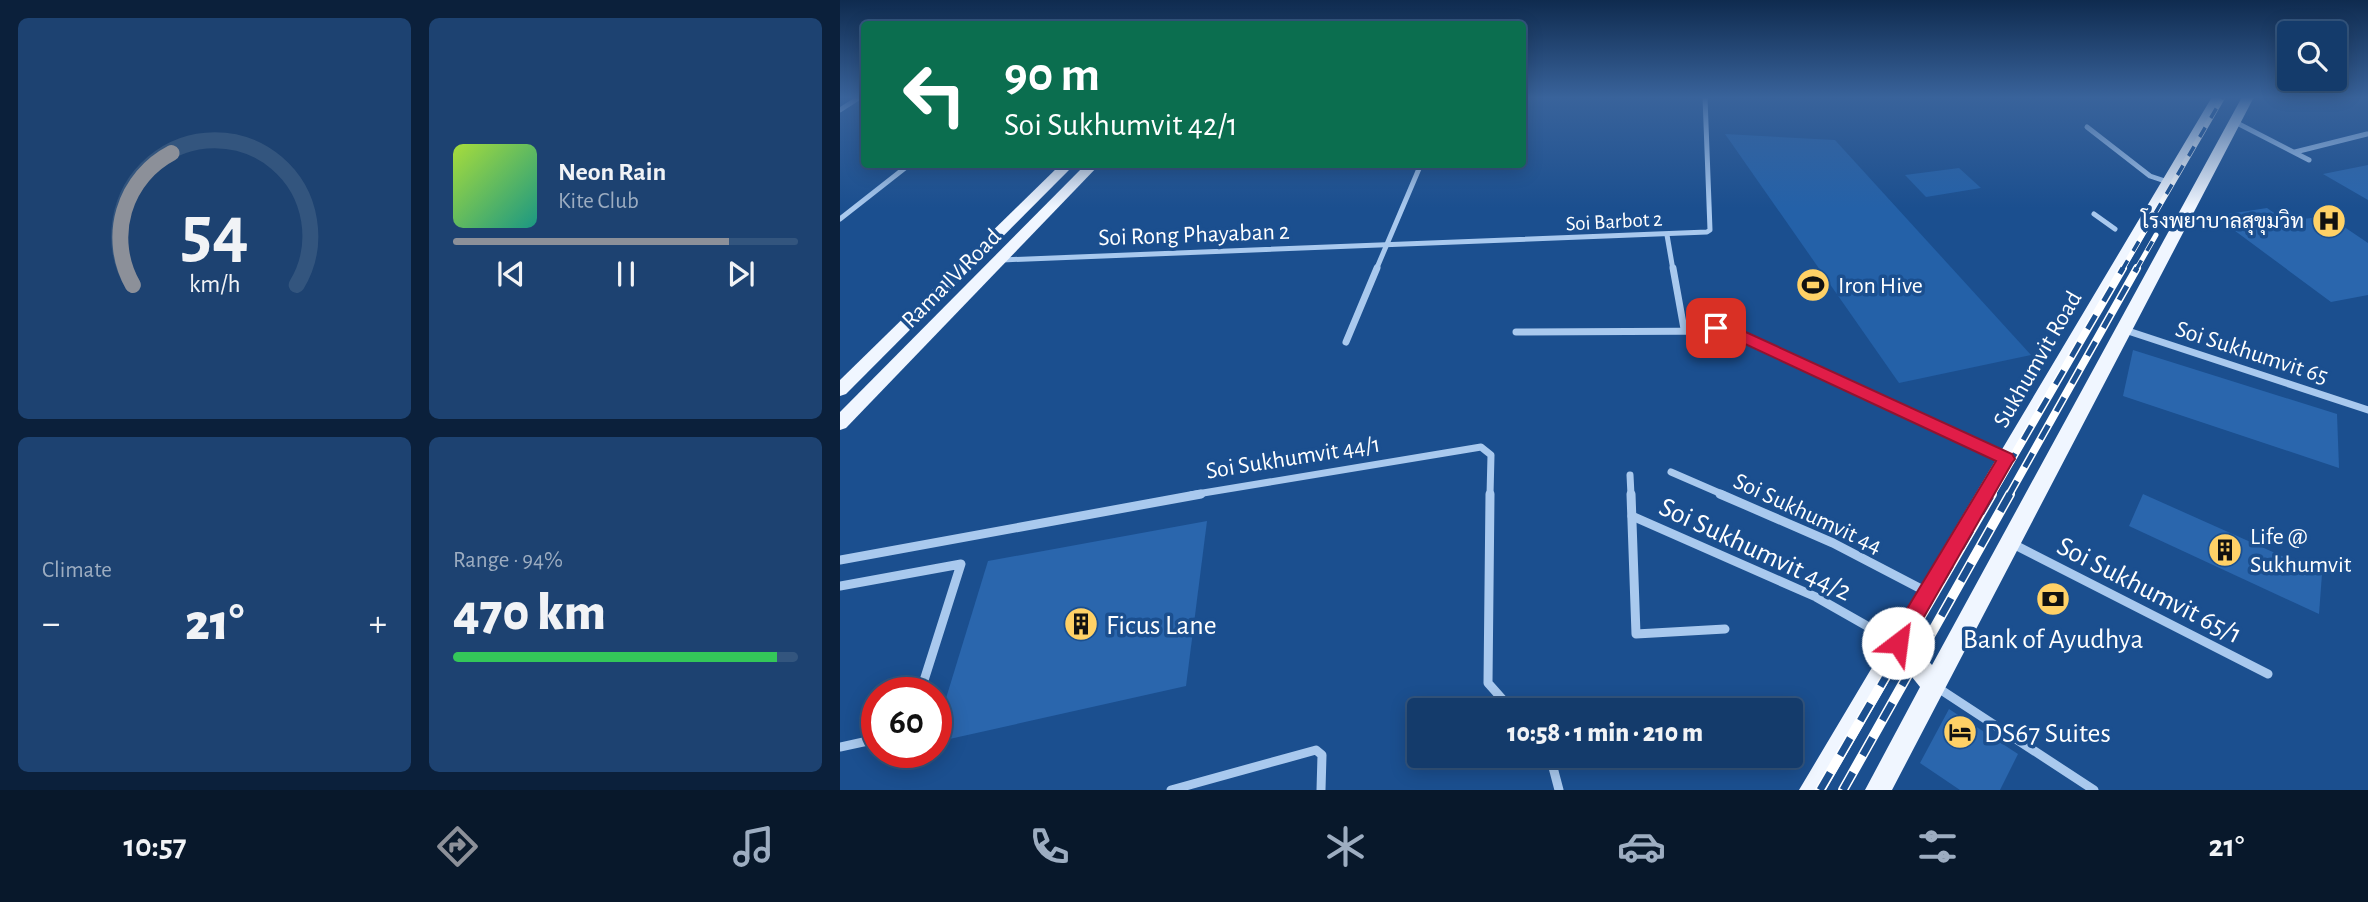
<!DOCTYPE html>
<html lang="en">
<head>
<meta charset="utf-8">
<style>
  body { margin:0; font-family:"Alegreya Sans",Sarabun,sans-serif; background:#1d4271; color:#f1f3f6; height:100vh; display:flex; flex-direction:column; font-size:26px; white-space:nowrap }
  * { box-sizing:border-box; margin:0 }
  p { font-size:23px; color:#9dadc1 }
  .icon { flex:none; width:38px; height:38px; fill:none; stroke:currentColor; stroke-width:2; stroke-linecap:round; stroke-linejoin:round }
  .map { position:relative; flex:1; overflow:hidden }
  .drawer { display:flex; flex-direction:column; gap:18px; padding:18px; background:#0b203b; width:840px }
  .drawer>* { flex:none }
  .guide { position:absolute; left:21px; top:21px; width:665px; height:147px; border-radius:7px; box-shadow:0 4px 18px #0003,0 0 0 2px #33557e; background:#0b6e4f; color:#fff; overflow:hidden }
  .tools { position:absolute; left:1437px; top:21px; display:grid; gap:14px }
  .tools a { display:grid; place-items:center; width:70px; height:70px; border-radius:7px; background:#143b6b; box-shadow:0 4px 18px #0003,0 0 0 2px #33557e; font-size:35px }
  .speed { position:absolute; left:21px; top:677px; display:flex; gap:14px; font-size:35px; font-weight:700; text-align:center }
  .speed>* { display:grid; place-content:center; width:91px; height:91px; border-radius:50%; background:#143b6b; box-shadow:0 4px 18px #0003,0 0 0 2px #33557e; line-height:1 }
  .speed .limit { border:10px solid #d22; background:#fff; color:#111 }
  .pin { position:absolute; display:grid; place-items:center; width:60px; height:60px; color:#fff; margin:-30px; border-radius:14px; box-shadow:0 4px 10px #0006 }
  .me { position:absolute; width:77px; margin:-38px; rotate:30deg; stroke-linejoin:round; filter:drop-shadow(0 0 5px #0008) }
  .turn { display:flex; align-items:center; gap:24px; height:147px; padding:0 28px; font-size:32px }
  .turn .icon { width:91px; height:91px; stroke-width:2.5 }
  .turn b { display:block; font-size:49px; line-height:60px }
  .big { font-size:52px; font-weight:800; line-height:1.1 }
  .drawer .tile { flex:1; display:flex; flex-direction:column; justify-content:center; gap:10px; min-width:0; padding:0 24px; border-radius:10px; background:#1d4271 }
  .drawer .dial { align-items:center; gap:0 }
  .dial svg { height:182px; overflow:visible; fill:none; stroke:#33557e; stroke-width:7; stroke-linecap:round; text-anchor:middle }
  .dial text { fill:#f1f3f6; stroke:none }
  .song { display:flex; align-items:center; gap:21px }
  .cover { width:84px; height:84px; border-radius:10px; background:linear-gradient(135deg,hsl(80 70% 55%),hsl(170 70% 35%)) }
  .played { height:7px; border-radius:4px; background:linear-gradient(90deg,#8c9099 80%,#33557e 80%) }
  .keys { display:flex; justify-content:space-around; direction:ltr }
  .heat { display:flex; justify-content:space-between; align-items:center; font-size:38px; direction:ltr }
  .charge { height:10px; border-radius:5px; background:linear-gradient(90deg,#34c759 94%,#33557e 0) }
  .drawer .tiles { flex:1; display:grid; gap:18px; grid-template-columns:repeat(2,1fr) }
  .trip { position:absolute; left:567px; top:698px; width:396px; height:70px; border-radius:7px; background:#143b6b; box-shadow:0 4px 18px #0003,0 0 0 2px #33557e; font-weight:800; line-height:70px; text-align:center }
  .tab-bar { display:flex; height:112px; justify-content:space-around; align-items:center; background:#08182b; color:#9dadc1 }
  .tab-bar .icon { width:49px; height:49px }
  .tab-bar .on { color:#8c9099 }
  .tab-bar b { font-size:32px; color:#f1f3f6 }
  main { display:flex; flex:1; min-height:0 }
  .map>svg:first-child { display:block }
  .green { fill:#2461a8 }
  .building { fill:#2a66ad }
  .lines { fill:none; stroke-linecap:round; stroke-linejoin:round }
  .street-far2 { stroke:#a9c9ee; stroke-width:5 }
  .street-far1 { stroke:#a9c9ee; stroke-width:7 }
  .street { stroke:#a9c9ee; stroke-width:9 }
  .primary { fill:#f0f6ff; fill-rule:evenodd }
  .rail-far2-casing { stroke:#fff; stroke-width:5 }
  .rail-far1-casing { stroke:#fff; stroke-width:8 }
  .rail-casing { stroke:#fff; stroke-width:10 }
  .rail-far2 { stroke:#1b4f8f; stroke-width:3.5; stroke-dasharray:11; stroke-linecap:butt }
  .rail-far1 { stroke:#1b4f8f; stroke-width:5; stroke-dasharray:16; stroke-linecap:butt }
  .rail { stroke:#1b4f8f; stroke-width:7; stroke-dasharray:20; stroke-linecap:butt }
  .route { fill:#e11d48; stroke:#92132f; stroke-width:2 }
  .labels { text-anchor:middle; stroke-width:7; stroke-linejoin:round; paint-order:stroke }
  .far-street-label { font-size:21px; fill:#fff; stroke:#1b4f8f }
  .far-poi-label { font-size:21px; fill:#fff; stroke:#1b4f8f; text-anchor:end }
  .street-label { font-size:24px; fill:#fff; stroke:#1b4f8f }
  .poi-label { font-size:24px; fill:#fff; stroke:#1b4f8f; text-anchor:start }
  .near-street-label { font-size:28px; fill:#fff; stroke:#1b4f8f }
  .near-poi-label { font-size:28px; fill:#fff; stroke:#1b4f8f; text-anchor:start }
</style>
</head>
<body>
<main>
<section class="drawer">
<div class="tiles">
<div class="tile dial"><svg viewBox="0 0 100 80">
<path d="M14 69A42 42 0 1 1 86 69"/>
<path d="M14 69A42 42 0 0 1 31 11" stroke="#8c9099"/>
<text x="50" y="56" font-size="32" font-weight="700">54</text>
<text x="50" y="72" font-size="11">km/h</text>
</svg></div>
<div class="tile">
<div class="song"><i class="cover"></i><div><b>Neon Rain</b><p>Kite Club</p></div></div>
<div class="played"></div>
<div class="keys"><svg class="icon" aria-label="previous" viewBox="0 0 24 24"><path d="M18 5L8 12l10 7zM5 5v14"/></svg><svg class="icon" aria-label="pause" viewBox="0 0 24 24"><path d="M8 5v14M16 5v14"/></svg><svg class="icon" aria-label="next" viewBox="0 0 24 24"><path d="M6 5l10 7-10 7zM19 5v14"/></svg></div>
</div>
<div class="tile"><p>Climate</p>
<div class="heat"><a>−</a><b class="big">21°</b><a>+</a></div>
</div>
<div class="tile"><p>Range · 94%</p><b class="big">470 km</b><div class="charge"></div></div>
</div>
</section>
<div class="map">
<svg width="1528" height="790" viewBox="0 0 1528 790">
  <rect width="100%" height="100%" fill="#1b4f8f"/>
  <g class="green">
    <polygon points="885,134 995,140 1191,355 1059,383"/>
    <polygon points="1119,168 1141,188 1086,197 1065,175"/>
  </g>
  <g class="building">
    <polygon points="1528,165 1528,200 1483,174"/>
    <polygon points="1427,208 1446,221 1488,216 1528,243 1528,295 1491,302 1375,216"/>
    <polygon points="1293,350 1497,414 1499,468 1283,396"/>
    <polygon points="1303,494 1482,574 1479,614 1289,526"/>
    <polygon points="367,521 346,686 96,742 96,731 148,561"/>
    <polygon points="1109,709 1178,754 1160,790 1120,790 1080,763"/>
  </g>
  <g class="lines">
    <g class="street-far2">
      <polyline points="0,110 20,97"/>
      <polyline points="1395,122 1469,160"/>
      <polyline points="1247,127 1310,176 1328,182"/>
      <polyline points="1455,152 1527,134"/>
      <polyline points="1254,214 1275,229"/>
      <polyline points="0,219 70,164"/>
      <polyline points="827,235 833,270"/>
      <polyline points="162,260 867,232 870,230 865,97"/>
      <polyline points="536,270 581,164"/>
    </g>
    <g class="street-far1">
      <polyline points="833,268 844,329"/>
      <polyline points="1285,330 1528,410"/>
      <polyline points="676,332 892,331 1166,458"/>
      <polyline points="506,342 537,268"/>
      <polyline points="831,472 884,495"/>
      <polyline points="790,475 791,495"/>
      <polyline points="351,495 641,447 651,455 650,495"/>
    </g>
    <g class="street">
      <polyline points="650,494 648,683 672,710"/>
      <polyline points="791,494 796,634 885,629"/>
      <polyline points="880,494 993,543 1087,592"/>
      <polyline points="792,516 976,597 1057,643"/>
      <polyline points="1173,544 1428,674"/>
      <polyline points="0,560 361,494"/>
      <polyline points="0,586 121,564 80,693"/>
      <polyline points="1095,686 1254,790"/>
      <polyline points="0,747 37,739"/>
      <polyline points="710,756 719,790"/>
      <polyline points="331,790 476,750 482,755 481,790"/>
    </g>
    <g class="primary">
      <polygon points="1372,97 1384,97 1071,642 1092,665 1402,97 1414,97 1052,790 1025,790 1080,687 1060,662 986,790 959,790"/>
      <polygon points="221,164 235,164 6,394 0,396 0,380"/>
      <polygon points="246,164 260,164 6,428 0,430 0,412"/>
    </g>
    <g class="rail-far2-casing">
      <g id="rail-far2">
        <polyline points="1282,270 1383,97"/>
        <polyline points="1296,270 1316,235"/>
      </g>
    </g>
    <g class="rail-far1-casing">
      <g id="rail-far1">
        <polyline points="1151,495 1283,268"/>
        <polyline points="1169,495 1297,268"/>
      </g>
    </g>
    <g class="rail-casing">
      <g id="rail">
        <polyline points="980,790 1152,494"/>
        <polyline points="1003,790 1170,494"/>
      </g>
    </g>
    <use href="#rail-far2" class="rail-far2"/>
    <use href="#rail-far1" class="rail-far1"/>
    <use href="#rail" class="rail"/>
  </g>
  <linearGradient id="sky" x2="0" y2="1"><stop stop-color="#0f2b4f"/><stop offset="0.47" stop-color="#39639b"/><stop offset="1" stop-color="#39639b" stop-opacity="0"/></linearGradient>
  <rect width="1528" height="208" fill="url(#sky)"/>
  <polygon class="route" points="876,324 897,328 1172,454 1175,459 1172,463 1065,650 1058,653 1050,650 1047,643 1050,637 1156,461 888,336 871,332 869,328"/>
  <defs>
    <g id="hospital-disc" transform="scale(1.75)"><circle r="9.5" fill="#ffd166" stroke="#1b4f8f"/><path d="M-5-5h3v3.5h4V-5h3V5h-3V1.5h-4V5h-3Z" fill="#111"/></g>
    <g id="stadium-disc" transform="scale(1.75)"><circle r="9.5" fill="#ffd166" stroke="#1b4f8f"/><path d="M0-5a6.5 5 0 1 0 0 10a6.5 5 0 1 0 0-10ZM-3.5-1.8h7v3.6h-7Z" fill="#111"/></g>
    <g id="building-disc" transform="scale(1.75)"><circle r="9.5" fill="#ffd166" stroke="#1b4f8f"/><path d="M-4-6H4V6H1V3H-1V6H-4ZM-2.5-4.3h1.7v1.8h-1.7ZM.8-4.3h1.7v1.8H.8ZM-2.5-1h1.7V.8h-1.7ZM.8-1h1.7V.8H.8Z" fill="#111"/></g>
    <g id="bank-disc" transform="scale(1.75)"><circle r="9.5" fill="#ffd166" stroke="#1b4f8f"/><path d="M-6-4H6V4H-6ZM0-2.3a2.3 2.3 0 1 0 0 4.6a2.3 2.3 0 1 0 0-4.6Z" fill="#111"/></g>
    <g id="hotel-disc" transform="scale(1.75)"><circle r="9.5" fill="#ffd166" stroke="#1b4f8f"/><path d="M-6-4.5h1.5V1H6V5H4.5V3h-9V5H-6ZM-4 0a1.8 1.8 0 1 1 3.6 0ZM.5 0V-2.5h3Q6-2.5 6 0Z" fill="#111"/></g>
  </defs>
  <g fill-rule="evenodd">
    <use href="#hospital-disc" x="1489" y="221"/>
    <use href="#stadium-disc" x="973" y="285"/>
    <use href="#building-disc" x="1385" y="550"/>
    <use href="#bank-disc" x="1213" y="599"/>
    <use href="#building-disc" x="241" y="624"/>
    <use href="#hotel-disc" x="1120" y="732"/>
  </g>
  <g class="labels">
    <g class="far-street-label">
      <text transform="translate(774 221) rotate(-3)" y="7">Soi Barbot 2</text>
    </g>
    <g class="far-poi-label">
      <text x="1464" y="228">โรงพยาบาลสุขุมวิท</text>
    </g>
    <g class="street-label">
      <text transform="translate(354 234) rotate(-2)" y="8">Soi Rong Phayaban 2</text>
      <text transform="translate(111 278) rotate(-45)" y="8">Rama IV Road</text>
      <text transform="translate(1412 352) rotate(18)" y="8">Soi Sukhumvit 65</text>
      <text transform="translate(1197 359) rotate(-60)" y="8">Sukhumvit Road</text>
      <text transform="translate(453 457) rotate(-9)" y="8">Soi Sukhumvit 44/1</text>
      <text transform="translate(968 513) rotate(25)" y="8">Soi Sukhumvit 44</text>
    </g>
    <g class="poi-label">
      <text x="998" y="293">Iron Hive</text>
      <text x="1410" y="544">Life @<tspan x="1410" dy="28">Sukhumvit</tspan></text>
    </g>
    <g class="near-street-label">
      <text transform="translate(916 548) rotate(25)" y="10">Soi Sukhumvit 44/2</text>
      <text transform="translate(1310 589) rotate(27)" y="10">Soi Sukhumvit 65/1</text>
    </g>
    <g class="near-poi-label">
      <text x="266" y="634">Ficus Lane</text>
      <text x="1213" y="648" text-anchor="middle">Bank of Ayudhya</text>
      <text x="1144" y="742">DS67 Suites</text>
    </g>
  </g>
</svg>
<div class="tools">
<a><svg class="icon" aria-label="search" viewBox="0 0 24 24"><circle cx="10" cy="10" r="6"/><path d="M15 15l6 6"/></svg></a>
</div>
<div class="speed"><div class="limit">60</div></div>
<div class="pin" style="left:876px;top:328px;background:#d93025"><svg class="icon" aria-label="arrive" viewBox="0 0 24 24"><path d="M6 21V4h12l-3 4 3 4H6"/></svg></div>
<svg class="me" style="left:1058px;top:643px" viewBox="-20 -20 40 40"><circle r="19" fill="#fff"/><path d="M0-13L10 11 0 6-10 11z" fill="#e11d48"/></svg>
<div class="trip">10:58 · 1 min · 210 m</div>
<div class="guide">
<div class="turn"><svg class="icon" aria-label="left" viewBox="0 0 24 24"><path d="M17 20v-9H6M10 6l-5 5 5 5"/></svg><div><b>90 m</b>Soi Sukhumvit 42/1</div></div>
</div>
</div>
</main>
<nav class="tab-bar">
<b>10:57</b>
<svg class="icon on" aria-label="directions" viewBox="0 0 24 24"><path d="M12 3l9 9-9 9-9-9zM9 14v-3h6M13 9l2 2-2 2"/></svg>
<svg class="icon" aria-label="music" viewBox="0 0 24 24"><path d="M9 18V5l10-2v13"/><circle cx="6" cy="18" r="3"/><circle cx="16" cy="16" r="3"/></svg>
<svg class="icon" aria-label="phone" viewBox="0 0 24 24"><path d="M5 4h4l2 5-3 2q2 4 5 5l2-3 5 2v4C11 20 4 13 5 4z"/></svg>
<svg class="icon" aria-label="climate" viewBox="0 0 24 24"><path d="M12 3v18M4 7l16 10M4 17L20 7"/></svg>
<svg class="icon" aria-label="car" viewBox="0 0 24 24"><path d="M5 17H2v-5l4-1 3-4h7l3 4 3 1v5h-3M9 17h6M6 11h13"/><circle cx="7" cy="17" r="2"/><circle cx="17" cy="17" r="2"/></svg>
<svg class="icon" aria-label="filters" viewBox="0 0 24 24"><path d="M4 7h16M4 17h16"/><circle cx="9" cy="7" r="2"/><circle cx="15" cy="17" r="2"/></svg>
<b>21°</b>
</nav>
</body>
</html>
